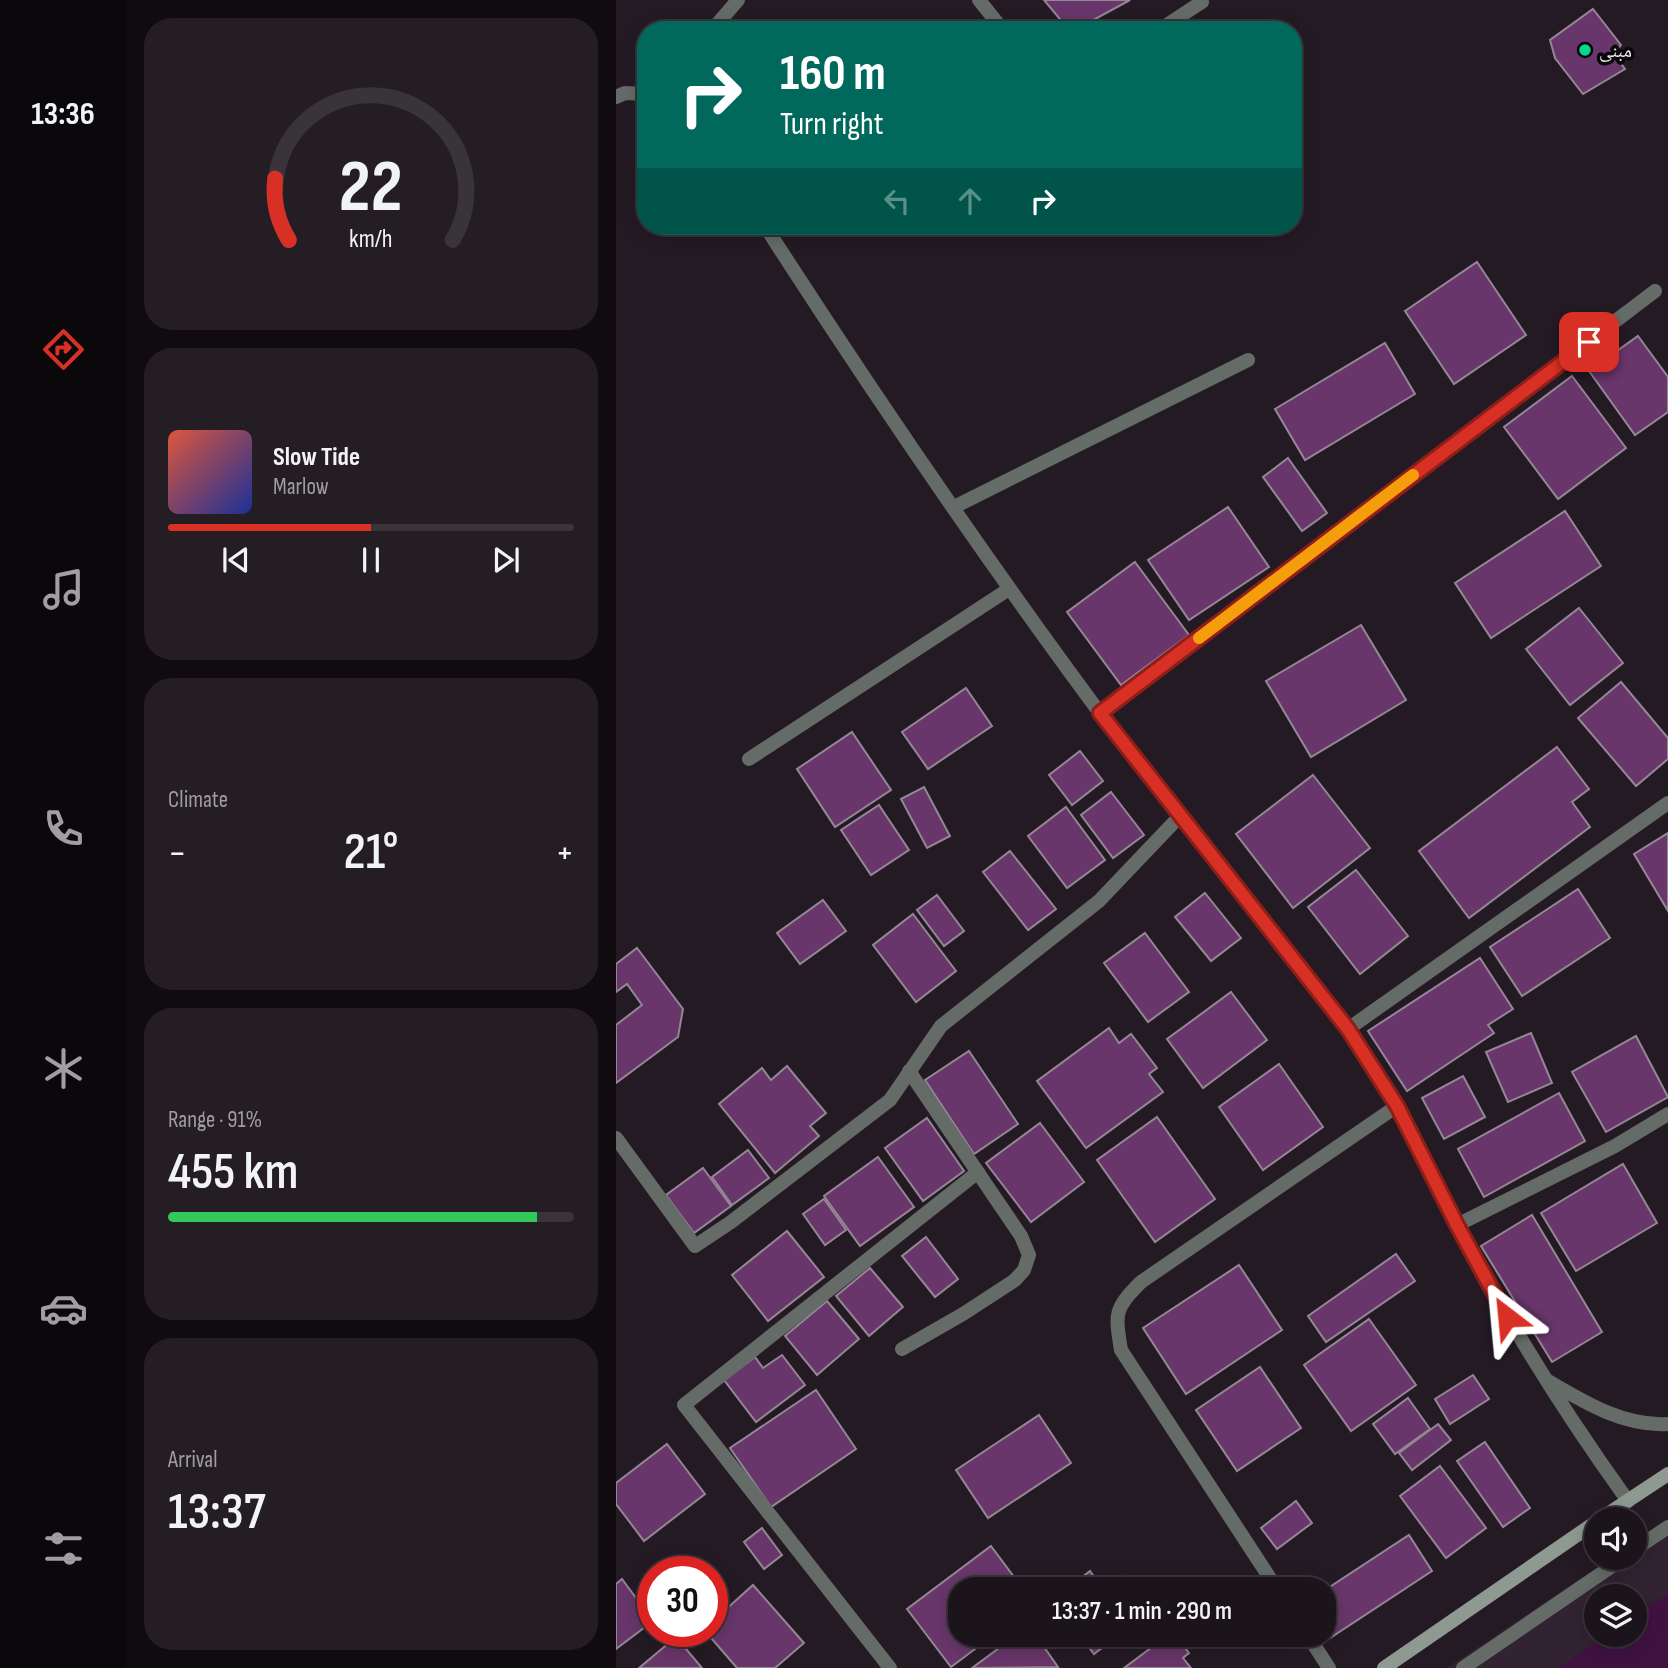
<!DOCTYPE html>
<html lang="en">
<head>
<meta charset="utf-8">
<style>
  body { margin:0; font-family:"Sofia Sans Condensed","Noto Naskh Arabic",sans-serif; background:#241d24; color:#f1f3f6; height:100vh; display:flex; flex-direction:column; font-size:26px; white-space:nowrap }
  * { box-sizing:border-box; margin:0 }
  p { font-size:23px; color:#a09ea3 }
  .icon { flex:none; width:38px; height:38px; fill:none; stroke:currentColor; stroke-width:2; stroke-linecap:round; stroke-linejoin:round }
  .map { position:relative; flex:1; overflow:hidden }
  .side { display:flex; flex-direction:column; gap:18px; padding:18px; background:#0f0b0f; width:490px }
  .side>* { flex:none }
  .hud { position:absolute; left:21px; top:21px; width:665px; height:214px; border-radius:28px; box-shadow:0 4px 18px #0003,0 0 0 2px #39333a; background:#00695c; color:#fff; overflow:hidden }
  .controls { position:absolute; left:968px; top:1507px; display:grid; gap:14px }
  .controls a { display:grid; place-items:center; width:63px; height:63px; border-radius:50%; background:#1b141b; box-shadow:0 4px 18px #0003,0 0 0 2px #39333a; font-size:35px }
  .speed { position:absolute; left:21px; top:1556px; display:flex; gap:14px; font-size:35px; font-weight:700; text-align:center }
  .speed>* { display:grid; place-content:center; width:91px; height:91px; border-radius:50%; background:#1b141b; box-shadow:0 4px 18px #0003,0 0 0 2px #39333a; line-height:1 }
  .speed .limit { border:10px solid #d22; background:#fff; color:#111 }
  .pin { position:absolute; display:grid; place-items:center; width:60px; height:60px; color:#fff; margin:-30px; border-radius:14px; box-shadow:0 4px 10px #0006 }
  .me { position:absolute; width:77px; margin:-38px; rotate:331deg; stroke-linejoin:round; filter:drop-shadow(0 0 5px #0008) }
  .turn { display:flex; align-items:center; gap:24px; height:147px; padding:0 28px; font-size:32px }
  .turn .icon { width:91px; height:91px; stroke-width:2.5 }
  .turn b { display:block; font-size:49px; line-height:60px }
  .lanes { display:flex; align-items:center; height:66px; padding:0 28px; background:#0003; justify-content:center; gap:35px; direction:ltr }
  .lanes .off { opacity:.35 }
  .big { font-size:52px; font-weight:600; line-height:1.1 }
  .side .tile { flex:1; display:flex; flex-direction:column; justify-content:center; gap:10px; min-width:0; padding:0 24px; border-radius:28px; background:#241d24 }
  .side .dial { align-items:center; gap:0 }
  .dial svg { height:182px; overflow:visible; fill:none; stroke:#39333a; stroke-width:7; stroke-linecap:round; text-anchor:middle }
  .dial text { fill:#f1f3f6; stroke:none }
  .song { display:flex; align-items:center; gap:21px }
  .cover { width:84px; height:84px; border-radius:10px; background:linear-gradient(135deg,hsl(10 70% 55%),hsl(230 70% 35%)) }
  .played { height:7px; border-radius:4px; background:linear-gradient(90deg,#d93025 50%,#39333a 50%) }
  .keys { display:flex; justify-content:space-around; direction:ltr }
  .heat { display:flex; justify-content:space-between; align-items:center; font-size:38px; direction:ltr }
  .charge { height:10px; border-radius:5px; background:linear-gradient(90deg,#34c759 91%,#39333a 0) }
  .trip { position:absolute; left:332px; top:1577px; width:388px; height:70px; border-radius:28px; background:#1b141b; box-shadow:0 4px 18px #0003,0 0 0 2px #39333a; font-weight:600; line-height:70px; text-align:center }
  main { display:flex; flex:1; min-height:0 }
  .tab-bar { display:flex; flex-direction:column; width:126px; justify-content:space-around; align-items:center; background:#0b080b; color:#a09ea3 }
  .tab-bar .icon { width:49px; height:49px }
  .tab-bar .active { color:#d93025 }
  .tab-bar b { font-size:32px; color:#f1f3f6 }
  .map>svg:first-child { display:block }
  .built { fill:#312331; fill-rule:evenodd }
  .green { fill:#401242 }
  .building { fill:#69366b; stroke:#948794; stroke-width:2 }
  .lines { fill:none; stroke-linecap:round; stroke-linejoin:round }
  .lane { stroke:#656c67; stroke-width:14 }
  .street { stroke:#656c67; stroke-width:14 }
  .secondary { stroke:#8e9992; stroke-width:14 }
  .route-casing { stroke:#8d1f18; stroke-width:18 }
  .route { stroke:#d93025; stroke-width:12 }
  .slow { stroke:#f59e0b; stroke-width:12 }
  .poi-dot { fill:#03d98b; stroke:#0a070a; stroke-width:2.5 }
  .labels { text-anchor:middle; stroke-width:7; stroke-linejoin:round; paint-order:stroke }
  .poi-label { font-size:19px; fill:#efe8ef; stroke:#0a070a; text-anchor:start }
</style>
</head>
<body>
<main>
<nav class="tab-bar">
<b>13:36</b>
<svg class="icon active" aria-label="directions" viewBox="0 0 24 24"><path d="M12 3l9 9-9 9-9-9zM9 14v-3h6M13 9l2 2-2 2"/></svg>
<svg class="icon" aria-label="music" viewBox="0 0 24 24"><path d="M9 18V5l10-2v13"/><circle cx="6" cy="18" r="3"/><circle cx="16" cy="16" r="3"/></svg>
<svg class="icon" aria-label="phone" viewBox="0 0 24 24"><path d="M5 4h4l2 5-3 2q2 4 5 5l2-3 5 2v4C11 20 4 13 5 4z"/></svg>
<svg class="icon" aria-label="climate" viewBox="0 0 24 24"><path d="M12 3v18M4 7l16 10M4 17L20 7"/></svg>
<svg class="icon" aria-label="car" viewBox="0 0 24 24"><path d="M5 17H2v-5l4-1 3-4h7l3 4 3 1v5h-3M9 17h6M6 11h13"/><circle cx="7" cy="17" r="2"/><circle cx="17" cy="17" r="2"/></svg>
<svg class="icon" aria-label="filters" viewBox="0 0 24 24"><path d="M4 7h16M4 17h16"/><circle cx="9" cy="7" r="2"/><circle cx="15" cy="17" r="2"/></svg>
</nav>
<section class="side">
<div class="tile dial"><svg viewBox="0 0 100 80">
<path d="M14 69A42 42 0 1 1 86 69"/>
<path d="M14 69A42 42 0 0 1 8 42" stroke="#d93025"/>
<text x="50" y="56" font-size="32" font-weight="700">22</text>
<text x="50" y="72" font-size="11">km/h</text>
</svg></div>
<div class="tile">
<div class="song"><i class="cover"></i><div><b>Slow Tide</b><p>Marlow</p></div></div>
<div class="played"></div>
<div class="keys"><svg class="icon" aria-label="previous" viewBox="0 0 24 24"><path d="M18 5L8 12l10 7zM5 5v14"/></svg><svg class="icon" aria-label="pause" viewBox="0 0 24 24"><path d="M8 5v14M16 5v14"/></svg><svg class="icon" aria-label="next" viewBox="0 0 24 24"><path d="M6 5l10 7-10 7zM19 5v14"/></svg></div>
</div>
<div class="tile"><p>Climate</p>
<div class="heat"><a>−</a><b class="big">21°</b><a>+</a></div>
</div>
<div class="tile"><p>Range · 91%</p><b class="big">455 km</b><div class="charge"></div></div>
<div class="tile"><p>Arrival</p><b class="big">13:37</b></div>
</section>
<div class="map">
<svg width="1052" height="1668" viewBox="0 0 1052 1668">
  <rect width="100%" height="100%" fill="#241a24"/>
  <path class="built" d="M1052 1519V1668H831L995 1558H1018L1019 1542ZM980 1596H1018V1634H980Z"/>
  <polygon class="green" points="1052,1593 1052,1668 942,1668 991,1635 1018,1634 1019,1616"/>
  <g class="building">
    <polygon points="428,0 514,0 459,30 453,30"/>
    <polygon points="977,9 1005,45 998,54 1009,69 967,94 939,58 934,40"/>
    <polygon points="861,262 910,335 838,384 789,311"/>
    <polygon points="1022,336 1052,377 1052,412 1019,435 973,371"/>
    <polygon points="769,343 799,394 689,460 659,409"/>
    <polygon points="956,376 1010,448 942,499 888,427"/>
    <polygon points="672,458 711,513 686,531 647,477"/>
    <polygon points="612,507 653,567 573,620 532,560"/>
    <polygon points="949,511 985,566 875,638 839,583"/>
    <polygon points="519,562 573,635 505,685 451,612"/>
    <polygon points="963,608 1007,663 954,705 910,649"/>
    <polygon points="745,625 790,700 695,757 650,681"/>
    <polygon points="1005,682 1052,738 1052,759 1020,786 962,718"/>
    <polygon points="350,688 376,726 312,769 286,732"/>
    <polygon points="236,732 275,790 219,827 181,769"/>
    <polygon points="941,747 973,789 956,802 974,827 853,918 803,851"/>
    <polygon points="464,751 487,781 456,805 433,775"/>
    <polygon points="697,775 754,848 677,908 620,834"/>
    <polygon points="308,787 334,836 311,848 285,799"/>
    <polygon points="495,792 528,835 497,858 465,815"/>
    <polygon points="263,805 293,850 255,875 225,830"/>
    <polygon points="450,807 489,860 451,888 412,836"/>
    <polygon points="1052,833 1052,911 1018,854"/>
    <polygon points="394,851 440,909 412,930 367,872"/>
    <polygon points="740,870 792,936 744,974 692,907"/>
    <polygon points="962,889 994,938 906,996 874,947"/>
    <polygon points="589,893 625,938 595,961 559,917"/>
    <polygon points="321,895 348,931 328,946 301,910"/>
    <polygon points="207,900 230,931 184,964 161,933"/>
    <polygon points="297,914 340,971 300,1002 257,945"/>
    <polygon points="529,933 573,992 532,1022 488,963"/>
    <polygon points="21,948 67,1009 62,1037 0,1083 0,1025 26,1005 11,984 0,992 0,964"/>
    <polygon points="864,958 897,1009 872,1025 878,1033 791,1091 752,1031"/>
    <polygon points="615,992 651,1040 587,1088 551,1039"/>
    <polygon points="493,1028 503,1043 515,1034 541,1068 533,1074 547,1092 470,1148 421,1081"/>
    <polygon points="915,1033 936,1083 892,1102 870,1052"/>
    <polygon points="1020,1036 1052,1097 990,1132 956,1072"/>
    <polygon points="353,1051 402,1124 358,1154 309,1080"/>
    <polygon points="663,1064 707,1127 647,1170 603,1107"/>
    <polygon points="171,1066 210,1113 194,1126 203,1136 159,1173 103,1104 146,1068 155,1080"/>
    <polygon points="847,1076 869,1117 828,1139 806,1098"/>
    <polygon points="943,1093 969,1141 868,1197 842,1149"/>
    <polygon points="541,1117 599,1199 539,1242 481,1160"/>
    <polygon points="311,1118 348,1171 307,1201 269,1148"/>
    <polygon points="424,1123 468,1182 415,1222 370,1163"/>
    <polygon points="132,1150 153,1178 116,1205 96,1177"/>
    <polygon points="262,1157 298,1207 244,1246 208,1196"/>
    <polygon points="1007,1164 1041,1223 960,1271 925,1213"/>
    <polygon points="87,1168 115,1206 78,1233 50,1195"/>
    <polygon points="208,1199 230,1230 209,1245 187,1214"/>
    <polygon points="916,1215 986,1332 936,1362 865,1246"/>
    <polygon points="171,1231 208,1277 152,1321 116,1275"/>
    <polygon points="310,1237 342,1279 319,1297 286,1256"/>
    <polygon points="780,1254 799,1281 710,1342 692,1316"/>
    <polygon points="623,1265 666,1330 570,1394 527,1328"/>
    <polygon points="254,1268 287,1307 253,1336 220,1296"/>
    <polygon points="211,1301 243,1339 201,1375 169,1336"/>
    <polygon points="753,1319 800,1385 735,1431 688,1365"/>
    <polygon points="166,1355 189,1385 140,1422 108,1380 139,1357 147,1368"/>
    <polygon points="644,1367 685,1428 621,1471 580,1410"/>
    <polygon points="857,1375 873,1399 834,1424 819,1399"/>
    <polygon points="200,1390 240,1449 155,1507 114,1448"/>
    <polygon points="792,1398 814,1429 779,1454 757,1424"/>
    <polygon points="423,1415 455,1463 372,1518 340,1470"/>
    <polygon points="822,1424 835,1440 796,1470 783,1453"/>
    <polygon points="869,1442 914,1508 887,1527 841,1461"/>
    <polygon points="51,1444 89,1494 28,1541 0,1504 0,1483"/>
    <polygon points="824,1466 870,1528 830,1558 784,1496"/>
    <polygon points="680,1501 696,1523 661,1549 645,1528"/>
    <polygon points="146,1528 166,1555 148,1569 128,1542"/>
    <polygon points="793,1535 816,1571 714,1638 709,1630 709,1590"/>
    <polygon points="375,1546 407,1589 345,1589 345,1634 379,1634 335,1667 291,1609"/>
    <polygon points="474,1571 487,1589 451,1589"/>
    <polygon points="505,1576 515,1589 488,1589"/>
    <polygon points="6,1579 37,1621 0,1649 0,1584"/>
    <polygon points="137,1585 188,1643 159,1668 121,1668 89,1631 96,1631 96,1622"/>
    <polygon points="402,1634 419,1634 442,1667 356,1668"/>
    <polygon points="463,1634 504,1634 478,1654"/>
    <polygon points="551,1636 558,1646 564,1641 573,1653 567,1658 575,1668 508,1668"/>
    <polygon points="60,1637 86,1668 23,1668"/>
  </g>
  <g class="lines">
    <g class="lane">
      <polyline points="1018,1550 1052,1527"/>
      <polyline points="847,1668 1008,1558"/>
    </g>
    <g class="street">
      <polyline points="363,0 387,30"/>
      <polyline points="96,30 122,0"/>
      <polyline points="543,30 586,2"/>
      <polyline points="0,97 9,93 30,94"/>
      <path d="M149 226C261 400 377 570 501 736 576 835 659 928 731 1028 776 1089 805 1158 840 1224 891 1321 948 1412 1012 1501"/>
      <polyline points="338,507 632,360"/>
      <polyline points="484,713 1039,291"/>
      <polyline points="133,759 393,589"/>
      <polyline points="732,1029 1052,803"/>
      <polyline points="0,1138 79,1246 115,1222 274,1100 325,1026 483,901 564,816"/>
      <polyline points="841,1225 999,1146 1052,1114"/>
      <polyline points="286,1349 347,1314 399,1280 408,1270 413,1255 405,1236 293,1071"/>
      <path d="M932 1381C968 1402 1008 1427 1052 1424"/>
      <path d="M661 1589 505 1350C499 1313 498 1309 525 1282L781 1106"/>
      <polyline points="691,1634 713,1668"/>
      <polyline points="274,1668 68,1405 362,1172"/>
    </g>
    <g class="secondary">
      <polyline points="984,1519 1052,1474"/>
      <polyline points="768,1668 980,1522"/>
    </g>
  </g>
  <g class="lines">
    <g class="route-casing">
      <polyline id="route" points="891,1317 841,1225 781,1106 732,1029 484,713 973,342"/>
    </g>
    <use href="#route" class="route"/>
    <polyline class="slow" points="583,638 797,475"/>
  </g>
  <circle class="poi-dot" cx="969" cy="50" r="7"/>
  <g class="labels">
    <g class="poi-label">
      <text x="983" y="57">مبنى</text>
    </g>
  </g>
</svg>
<div class="controls">
<a><svg class="icon" aria-label="sound" viewBox="0 0 24 24"><path d="M4 9h4l5-4v14l-5-4H4zM17 9q2 3 0 6"/></svg></a>
<a><svg class="icon" aria-label="layers" viewBox="0 0 24 24"><path d="M12 4l9 5-9 5-9-5zM3 14l9 5 9-5"/></svg></a>
</div>
<div class="speed"><div class="limit">30</div></div>
<div class="pin" style="left:973px;top:342px;background:#d93025"><svg class="icon" aria-label="arrive" viewBox="0 0 24 24"><path d="M6 21V4h12l-3 4 3 4H6"/></svg></div>
<svg class="me" style="left:891px;top:1317px" viewBox="-20 -20 40 40"><path d="M0-17L14 15 0 8-14 15z" fill="#d93025" stroke="#fff" stroke-width="4"/></svg>
<div class="trip">13:37 · 1 min · 290 m</div>
<div class="hud">
<div class="turn"><svg class="icon" aria-label="right" viewBox="0 0 24 24"><path d="M7 20v-9h11M14 6l5 5-5 5"/></svg><div><b>160 m</b>Turn right</div></div>
<div class="lanes"><svg class="icon off" aria-label="left" viewBox="0 0 24 24"><path d="M17 20v-9H6M10 6l-5 5 5 5"/></svg><svg class="icon off" aria-label="ahead" viewBox="0 0 24 24"><path d="M12 20V5M6 11l6-6 6 6"/></svg><svg class="icon" aria-label="right" viewBox="0 0 24 24"><path d="M7 20v-9h11M14 6l5 5-5 5"/></svg></div>
</div>
</div>
</main>
</body>
</html>
